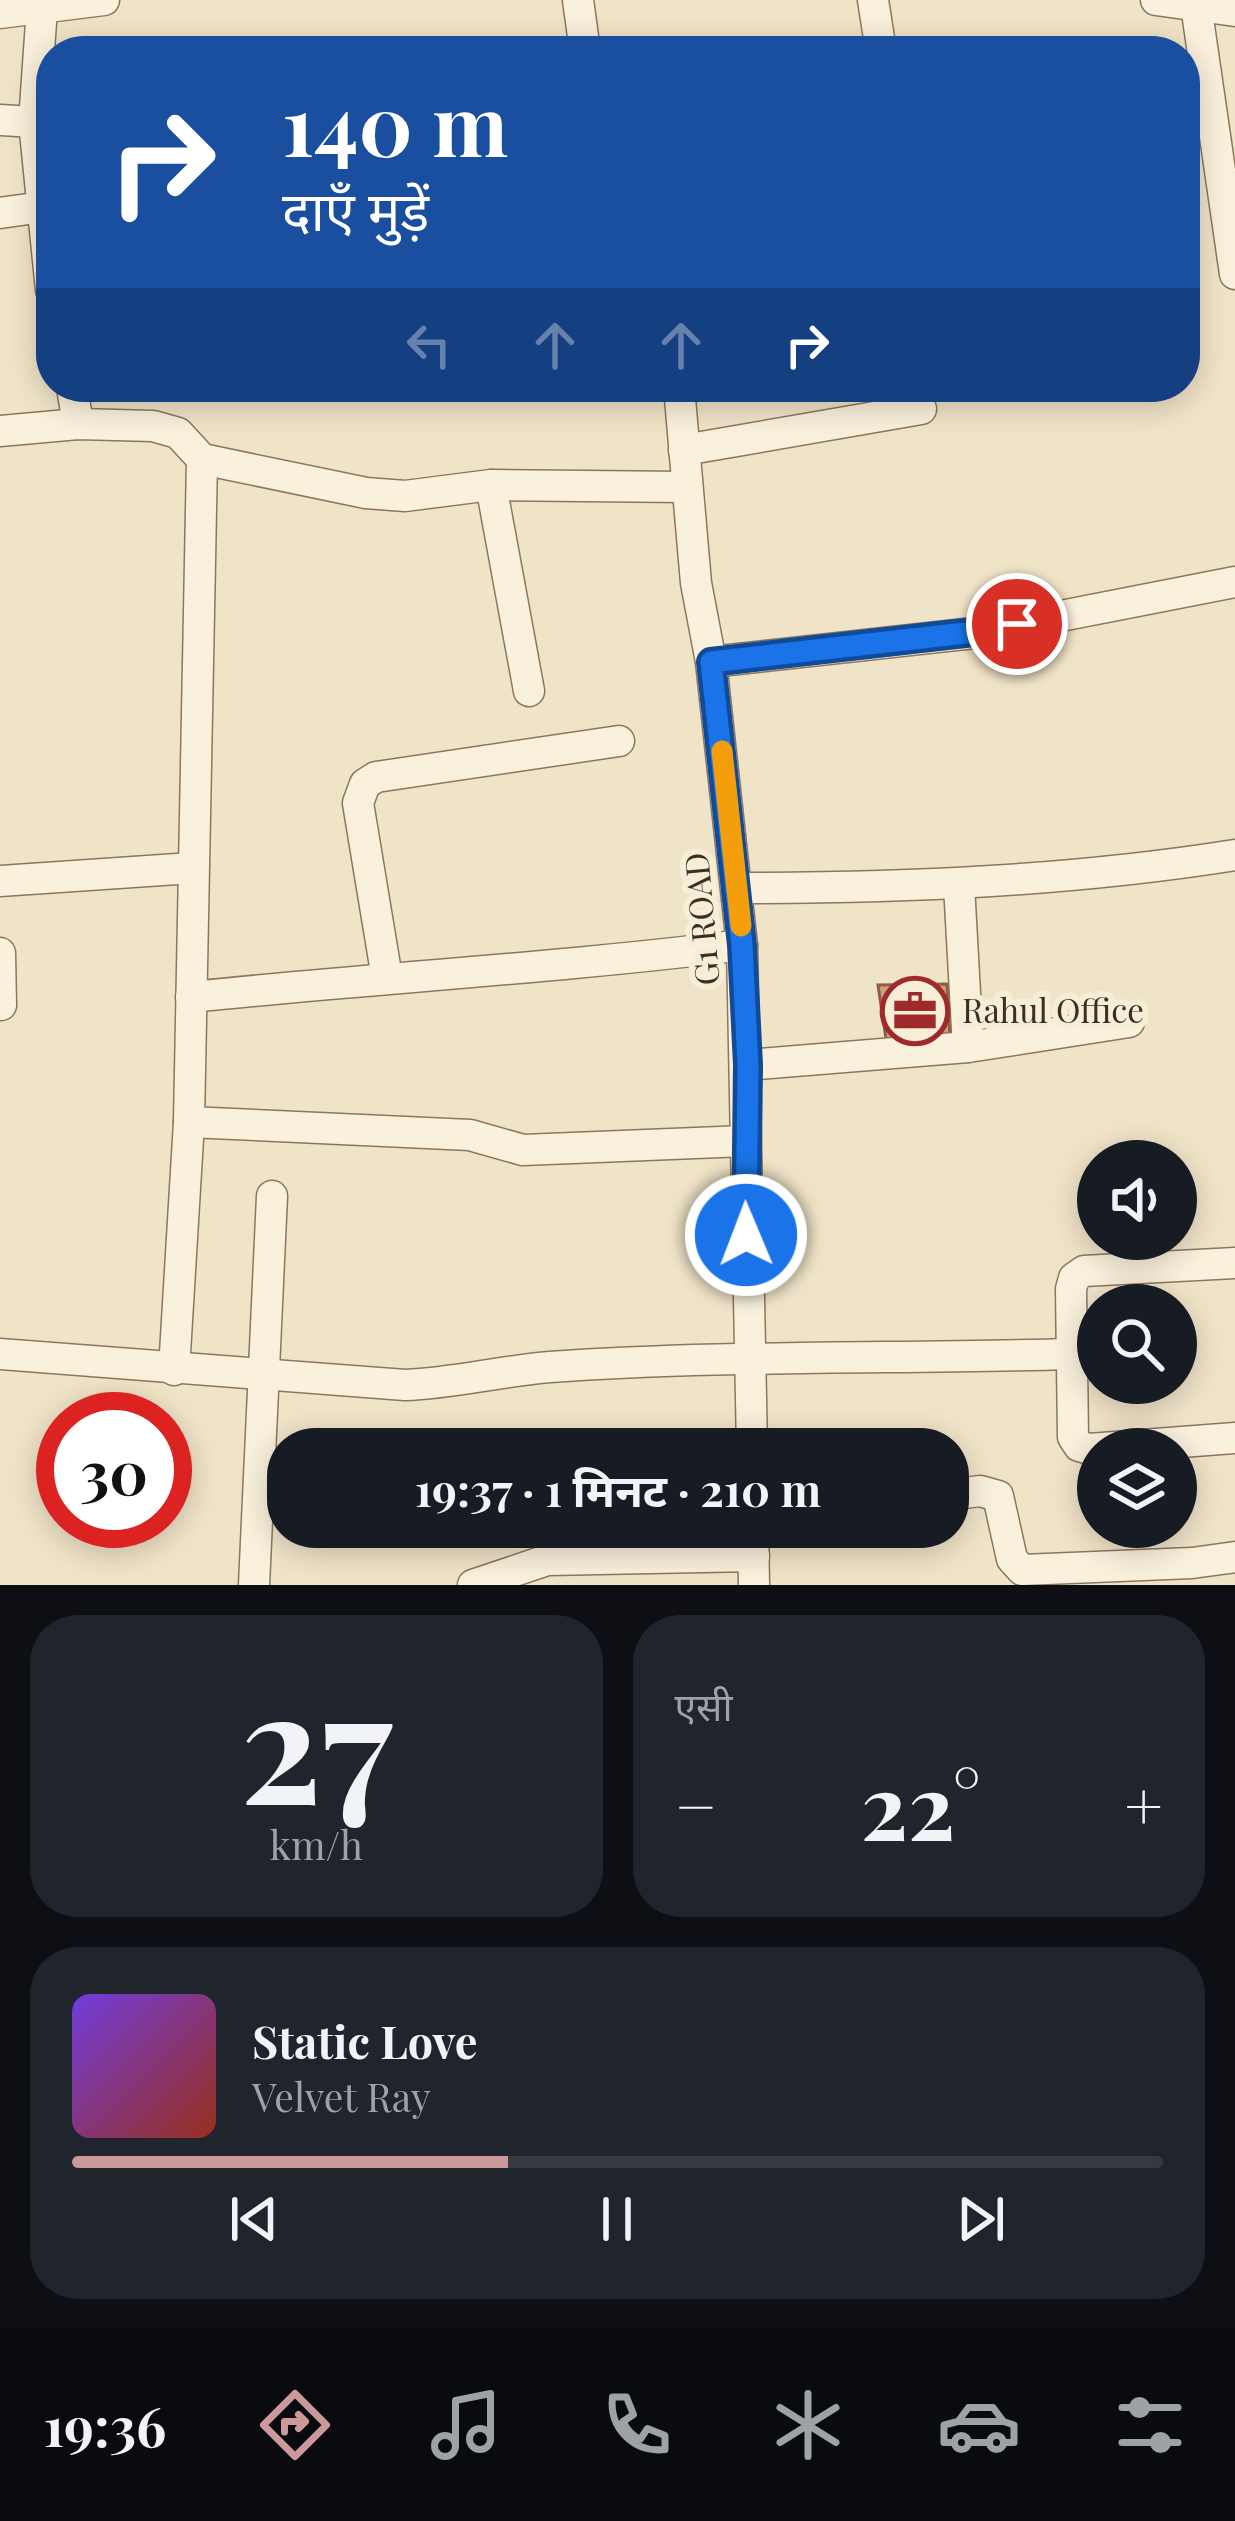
<!DOCTYPE html>
<html lang="hi">
<head>
<meta charset="utf-8">
<style>
  body { margin:0; font-family:"Playfair Display","Noto Sans Devanagari",serif; background:#20242c; color:#f1f3f6; height:100vh; display:flex; flex-direction:column; font-size:45px; white-space:nowrap }
  * { box-sizing:border-box; margin:0 }
  p { font-size:39px; color:#9ea1a6 }
  .icon { flex:none; width:66px; height:66px; fill:none; stroke:currentColor; stroke-width:2; stroke-linecap:round; stroke-linejoin:round }
  .map { position:relative; height:1585px; overflow:hidden }
  .drawer { display:flex; flex-direction:column; gap:30px; padding:30px; background:#0d0f14; flex:1 }
  .drawer>* { flex:none }
  .top-card { position:absolute; left:36px; top:36px; width:1164px; height:366px; border-radius:48px; box-shadow:0 6px 30px #0003; background:#1a4fa0; color:#fff; overflow:hidden }
  .fabs { position:absolute; left:1077px; top:1140px; display:grid; gap:24px }
  .fabs a { display:grid; place-items:center; width:120px; height:120px; border-radius:50%; background:#171b24; box-shadow:0 6px 30px #0003; font-size:60px }
  .speed { position:absolute; left:36px; top:1392px; display:flex; gap:24px; font-size:60px; font-weight:700; text-align:center }
  .speed>* { display:grid; place-content:center; width:156px; height:156px; border-radius:50%; background:#171b24; box-shadow:0 6px 30px #0003; line-height:1 }
  .speed .limit { border:18px solid #d22; background:#fff; color:#111 }
  .pin { position:absolute; display:grid; place-items:center; width:102px; height:102px; color:#fff; margin:-51px; border:6px solid #fff; border-radius:50%; box-shadow:0 3px 12px #0007 }
  .me { position:absolute; width:132px; margin:-66px; rotate:359deg; stroke-linejoin:round; filter:drop-shadow(0 0 9px #0008) }
  .turn { display:flex; align-items:center; gap:42px; height:252px; padding:0 48px; font-size:54px }
  .turn .icon { width:156px; height:156px; stroke-width:2.5 }
  .turn b { display:block; font-size:84px; line-height:102px }
  .lanes { display:flex; align-items:center; height:114px; padding:0 48px; background:#0003; justify-content:center; gap:60px; direction:ltr }
  .lanes .off { opacity:.35 }
  .big { font-size:90px; font-weight:700; line-height:1.1 }
  .drawer .card { flex:1; display:flex; flex-direction:column; justify-content:center; gap:18px; min-width:0; padding:0 42px; border-radius:48px; background:#20242c }
  .drawer .dial { align-items:center; gap:0 }
  .dial b { font-size:156px; line-height:1 }
  .song { display:flex; align-items:center; gap:36px }
  .cover { width:144px; height:144px; border-radius:18px; background:linear-gradient(135deg,hsl(260 70% 55%),hsl(10 70% 35%)) }
  .played { height:12px; border-radius:6px; background:linear-gradient(90deg,#cc999b 40%,#363941 40%) }
  .keys { display:flex; justify-content:space-around; direction:ltr }
  .heat { display:flex; justify-content:space-between; align-items:center; font-size:66px; direction:ltr }
  .drawer .tiles { flex:1; display:grid; gap:30px; grid-template-columns:1fr 1fr }
  .card:last-child { grid-column:span 2 }
  .trip { position:absolute; left:267px; top:1428px; width:702px; height:120px; border-radius:48px; background:#171b24; box-shadow:0 6px 30px #0003; font-weight:700; line-height:120px; text-align:center }
  .menu { display:flex; height:192px; justify-content:space-around; align-items:center; background:#090b0e; color:#9ea1a6 }
  .menu .icon { width:84px; height:84px }
  .menu .active { color:#cc999b }
  .menu b { font-size:54px; color:#f1f3f6 }
  .map>svg:first-child { display:block }
  .building { fill:#cf9f7d; stroke:#8d5f41; stroke-width:3 }
  .lines { fill:none; stroke-linecap:round; stroke-linejoin:round }
  .minor-casing { stroke:#8d765c; stroke-width:33 }
  .minor { stroke:#faf1dc; stroke-width:30 }
  .route-casing { stroke:#114b97; stroke-width:30 }
  .route { stroke:#1a73e8; stroke-width:21 }
  .slow { stroke:#f59e0b; stroke-width:21 }
  .labels { text-anchor:middle; stroke-width:12; stroke-linejoin:round; paint-order:stroke }
  .street-label { font-size:33px; fill:#3d2e20; stroke:#f7eed8 }
  .poi-label { font-size:33px; fill:#3d2e20; stroke:#f7eed8; text-anchor:start }
</style>
</head>
<body>
<div class="map">
<svg width="1235" height="1585" viewBox="0 0 1235 1585">
  <rect width="100%" height="100%" fill="#f0e4c8"/>
  <polygon class="building" points="947,984 950,1037 886,1039 878,985"/>
  <g class="lines">
    <g class="minor-casing">
      <g id="minor">
        <polyline points="578,0 585,51"/>
        <polyline points="873,0 881,51"/>
        <polyline points="1156,0 1235,11"/>
        <polyline points="1196,5 1235,274"/>
        <polyline points="42,8 34,122 51,290"/>
        <polyline points="0,13 104,0"/>
        <polyline points="0,120 34,122"/>
        <polyline points="0,213 43,207"/>
        <polyline points="72,387 78,424"/>
        <polyline points="679,387 696,583 711,662 742,945 752,1449"/>
        <polyline points="0,431 78,424 153,426 178,433 202,459 366,493 405,496 491,485 685,487"/>
        <polyline points="684,450 921,409"/>
        <polyline points="491,485 529,691"/>
        <polyline points="711,662 974,633 1235,582"/>
        <polyline points="0,881 192,868"/>
        <polyline points="959,885 968,1047"/>
        <path d="M738 888C904 888 1070 881 1235 855"/>
        <polyline points="0,953 1,1005"/>
        <polyline points="387,978 358,803 365,784 376,777 619,741"/>
        <path d="M191 997C375 978 559 968 742 945"/>
        <polyline points="747,1065 968,1047 1129,1022"/>
        <polyline points="189,1122 470,1135 523,1150 745,1141"/>
        <polyline points="1235,1263 1084,1271 1074,1278 1071,1289 1073,1437 1079,1446 1089,1449 1235,1438"/>
        <path d="M0 1354 405 1385C455 1383 500 1371 550 1367 723 1355 898 1359 1071 1354"/>
        <polyline points="174,1370 189,1122 202,459"/>
        <polyline points="948,1495 980,1491 998,1496 1012,1559 1022,1570 1192,1563 1235,1557"/>
        <polyline points="753,1527 754,1585"/>
        <polyline points="254,1585 272,1196"/>
        <polyline points="473,1585 547,1560 754,1556"/>
      </g>
    </g>
    <use href="#minor" class="minor"/>
  </g>
  <g class="lines">
    <g class="route-casing">
      <polyline id="route" points="746,1235 748,1065 742,945 711,662 974,632 1017,624"/>
    </g>
    <use href="#route" class="route"/>
    <polyline class="slow" points="722,751 741,926"/>
  </g>
  <defs>
    <g id="office-ring" transform="scale(3.45)"><circle r="9.5" fill="#f7eed8" stroke="#9e2a2b" stroke-width="1.5"/><path d="M-6-3h4V-5.5h4V-3h4V5H-6ZM-1-4.5V-3h2v-1.5ZM-6 0V1H6V0Z" fill="#9e2a2b"/></g>
  </defs>
  <g fill-rule="evenodd">
    <use href="#office-ring" x="915" y="1011"/>
  </g>
  <g class="labels">
    <g class="street-label">
      <text transform="translate(702 919) rotate(-95)" y="12">G1 ROAD</text>
    </g>
    <g class="poi-label">
      <text x="962" y="1023">Rahul Office</text>
    </g>
  </g>
</svg>
<div class="fabs">
<a><svg class="icon" aria-label="sound" viewBox="0 0 24 24"><path d="M4 9h4l5-4v14l-5-4H4zM17 9q2 3 0 6"/></svg></a>
<a><svg class="icon" aria-label="search" viewBox="0 0 24 24"><circle cx="10" cy="10" r="6"/><path d="M15 15l6 6"/></svg></a>
<a><svg class="icon" aria-label="layers" viewBox="0 0 24 24"><path d="M12 4l9 5-9 5-9-5zM3 14l9 5 9-5"/></svg></a>
</div>
<div class="speed"><div class="limit">30</div></div>
<div class="pin" style="left:1017px;top:624px;background:#d93025"><svg class="icon" aria-label="arrive" viewBox="0 0 24 24"><path d="M6 21V4h12l-3 4 3 4H6"/></svg></div>
<svg class="me" style="left:746px;top:1235px" viewBox="-20 -20 40 40"><circle r="17" fill="#1a73e8" stroke="#fff" stroke-width="3"/><path d="M0-11L8 9 0 5-8 9z" fill="#fff"/></svg>
<div class="trip">19:37 · 1 मिनट · 210 m</div>
<div class="top-card">
<div class="turn"><svg class="icon" aria-label="right" viewBox="0 0 24 24"><path d="M7 20v-9h11M14 6l5 5-5 5"/></svg><div><b>140 m</b>दाएँ मुड़ें</div></div>
<div class="lanes"><svg class="icon off" aria-label="left" viewBox="0 0 24 24"><path d="M17 20v-9H6M10 6l-5 5 5 5"/></svg><svg class="icon off" aria-label="ahead" viewBox="0 0 24 24"><path d="M12 20V5M6 11l6-6 6 6"/></svg><svg class="icon off" aria-label="ahead" viewBox="0 0 24 24"><path d="M12 20V5M6 11l6-6 6 6"/></svg><svg class="icon" aria-label="right" viewBox="0 0 24 24"><path d="M7 20v-9h11M14 6l5 5-5 5"/></svg></div>
</div>
</div>
<section class="drawer">
<div class="tiles">
<div class="card dial"><b>27</b><p>km/h</p></div>
<div class="card"><p>एसी</p>
<div class="heat"><a>−</a><b class="big">22°</b><a>+</a></div>
</div>
<div class="card">
<div class="song"><i class="cover"></i><div><b>Static Love</b><p>Velvet Ray</p></div></div>
<div class="played"></div>
<div class="keys"><svg class="icon" aria-label="previous" viewBox="0 0 24 24"><path d="M18 5L8 12l10 7zM5 5v14"/></svg><svg class="icon" aria-label="pause" viewBox="0 0 24 24"><path d="M8 5v14M16 5v14"/></svg><svg class="icon" aria-label="next" viewBox="0 0 24 24"><path d="M6 5l10 7-10 7zM19 5v14"/></svg></div>
</div>
</div>
</section>
<nav class="menu">
<b>19:36</b>
<svg class="icon active" aria-label="directions" viewBox="0 0 24 24"><path d="M12 3l9 9-9 9-9-9zM9 14v-3h6M13 9l2 2-2 2"/></svg>
<svg class="icon" aria-label="music" viewBox="0 0 24 24"><path d="M9 18V5l10-2v13"/><circle cx="6" cy="18" r="3"/><circle cx="16" cy="16" r="3"/></svg>
<svg class="icon" aria-label="phone" viewBox="0 0 24 24"><path d="M5 4h4l2 5-3 2q2 4 5 5l2-3 5 2v4C11 20 4 13 5 4z"/></svg>
<svg class="icon" aria-label="climate" viewBox="0 0 24 24"><path d="M12 3v18M4 7l16 10M4 17L20 7"/></svg>
<svg class="icon" aria-label="car" viewBox="0 0 24 24"><path d="M5 17H2v-5l4-1 3-4h7l3 4 3 1v5h-3M9 17h6M6 11h13"/><circle cx="7" cy="17" r="2"/><circle cx="17" cy="17" r="2"/></svg>
<svg class="icon" aria-label="filters" viewBox="0 0 24 24"><path d="M4 7h16M4 17h16"/><circle cx="9" cy="7" r="2"/><circle cx="15" cy="17" r="2"/></svg>
</nav>
</body>
</html>
